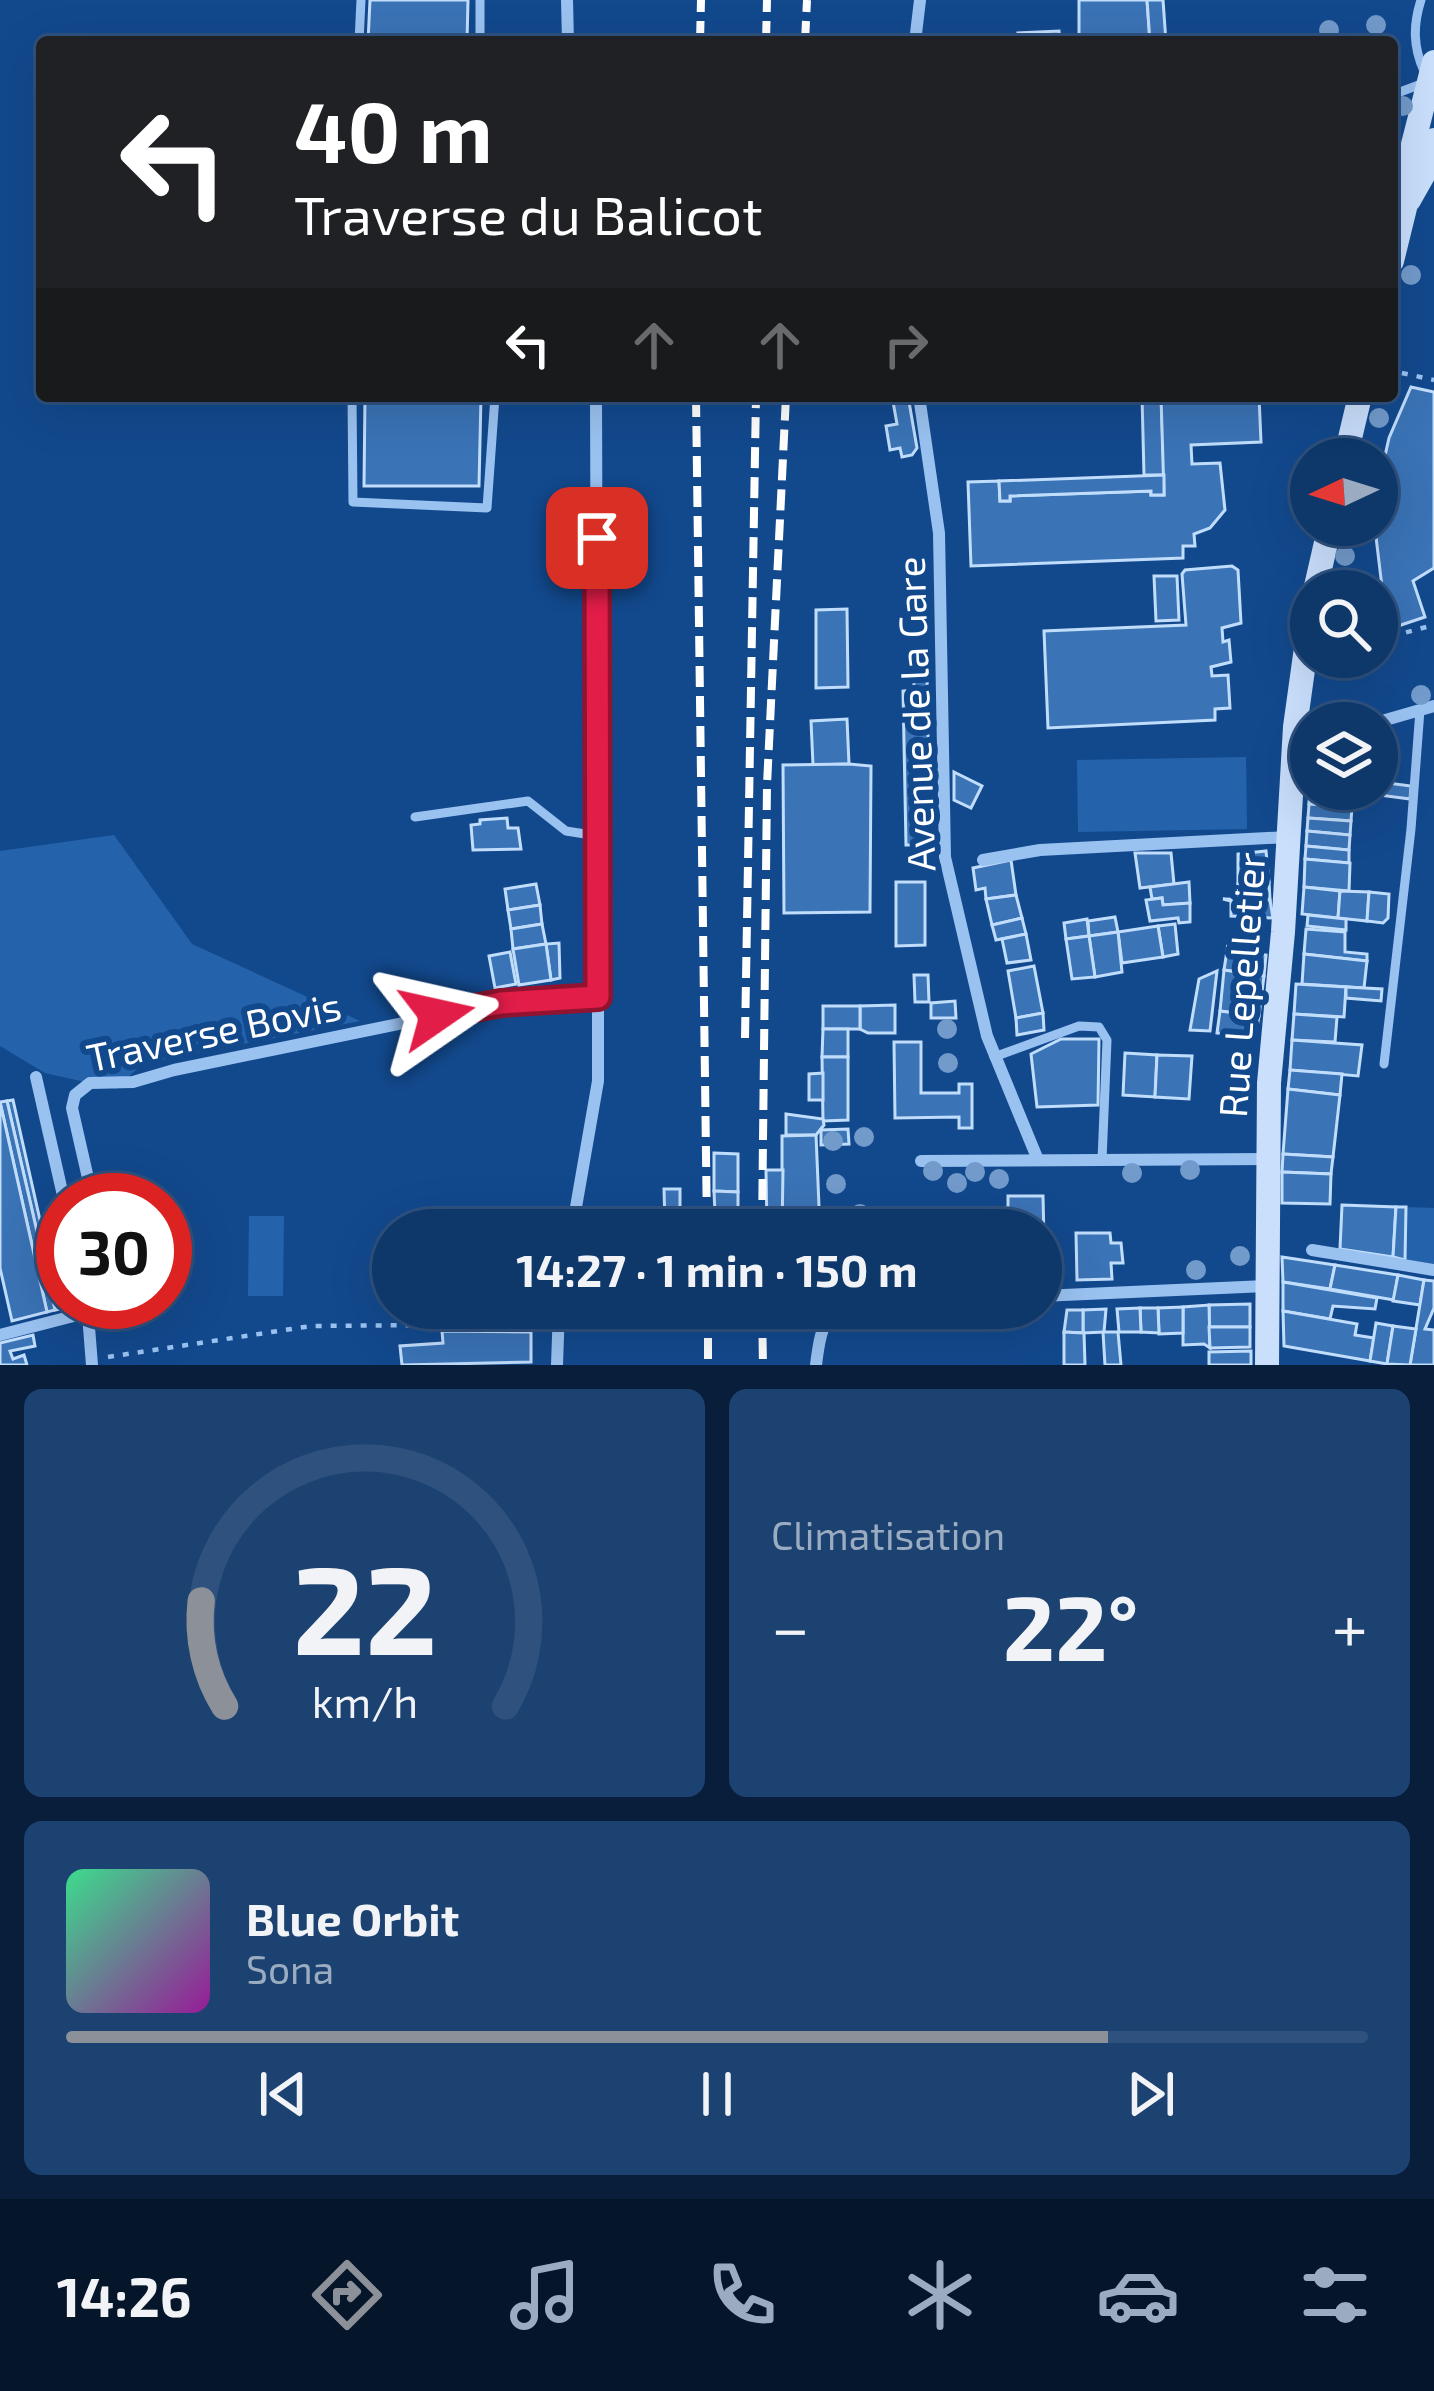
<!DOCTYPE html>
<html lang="fr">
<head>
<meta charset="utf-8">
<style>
  body { margin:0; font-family:"Exo 2",sans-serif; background:#1c4272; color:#f1f3f6; height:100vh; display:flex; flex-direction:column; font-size:45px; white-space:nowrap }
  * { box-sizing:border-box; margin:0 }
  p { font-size:39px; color:#9bacc1 }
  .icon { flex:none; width:66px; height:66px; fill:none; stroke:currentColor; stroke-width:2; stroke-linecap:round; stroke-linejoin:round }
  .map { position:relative; height:1365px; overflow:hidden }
  .sheet { display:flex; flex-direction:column; gap:24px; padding:24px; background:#081e3a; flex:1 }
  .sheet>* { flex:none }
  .guide { position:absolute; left:36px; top:36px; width:1362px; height:366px; border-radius:12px; box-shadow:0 12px 48px #0002,0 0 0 3px #2e517e; background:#202124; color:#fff; overflow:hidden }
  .needle { width:78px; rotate:266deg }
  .buttons { position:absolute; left:1290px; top:438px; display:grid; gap:24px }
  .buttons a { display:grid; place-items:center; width:108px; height:108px; border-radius:50%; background:#0e376a; box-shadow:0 12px 48px #0002,0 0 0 3px #2e517e; font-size:60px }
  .speed { position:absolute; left:36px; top:1173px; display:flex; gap:24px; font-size:60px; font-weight:700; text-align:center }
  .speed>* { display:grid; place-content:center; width:156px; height:156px; border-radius:50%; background:#0e376a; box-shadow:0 12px 48px #0002,0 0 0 3px #2e517e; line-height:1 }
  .speed .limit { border:18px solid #d22; background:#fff; color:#111 }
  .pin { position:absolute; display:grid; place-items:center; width:102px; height:102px; color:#fff; margin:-51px; border-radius:24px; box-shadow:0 6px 18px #0006 }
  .me { position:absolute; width:132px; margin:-66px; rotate:79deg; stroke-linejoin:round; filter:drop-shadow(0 0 9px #0008) }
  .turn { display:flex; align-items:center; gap:42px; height:252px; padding:0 60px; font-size:54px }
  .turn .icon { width:156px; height:156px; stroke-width:2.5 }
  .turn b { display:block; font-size:84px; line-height:102px }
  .lanes { display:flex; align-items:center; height:114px; padding:0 60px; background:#0003; justify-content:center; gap:60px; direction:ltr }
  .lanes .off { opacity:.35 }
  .big { font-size:90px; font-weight:700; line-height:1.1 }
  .sheet .card { flex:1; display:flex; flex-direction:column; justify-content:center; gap:18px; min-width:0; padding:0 42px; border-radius:18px; background:#1c4272 }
  .sheet .dial { align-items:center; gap:0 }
  .dial svg { height:312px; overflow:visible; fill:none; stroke:#2e517e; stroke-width:7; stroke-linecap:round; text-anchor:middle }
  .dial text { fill:#f1f3f6; stroke:none }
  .song { display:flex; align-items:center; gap:36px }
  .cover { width:144px; height:144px; border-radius:18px; background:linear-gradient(135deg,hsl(150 70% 55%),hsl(300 70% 35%)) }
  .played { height:12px; border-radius:6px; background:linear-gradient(90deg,#8c9099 80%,#2e517e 80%) }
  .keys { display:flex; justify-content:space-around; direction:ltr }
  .heat { display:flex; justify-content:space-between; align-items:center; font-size:66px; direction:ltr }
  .sheet .tiles { flex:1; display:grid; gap:24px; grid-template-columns:1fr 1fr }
  .card:last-child { grid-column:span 2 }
  .trip { position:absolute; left:372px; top:1209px; width:690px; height:120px; border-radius:60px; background:#0e376a; box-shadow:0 12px 48px #0002,0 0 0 3px #2e517e; font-weight:700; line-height:120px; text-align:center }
  .tab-bar { display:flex; height:192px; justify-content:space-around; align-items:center; background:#06162a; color:#9bacc1 }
  .tab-bar .icon { width:84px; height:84px }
  .tab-bar .active { color:#8c9099 }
  .tab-bar b { font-size:54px; color:#f1f3f6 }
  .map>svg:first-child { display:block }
  .green { fill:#2463ac }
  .building { fill:#3a73b6; stroke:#c1ddfc; stroke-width:3 }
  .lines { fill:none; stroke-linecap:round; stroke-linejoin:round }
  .path { stroke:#9ac2f1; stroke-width:4.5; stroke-dasharray:6 9; stroke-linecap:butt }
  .lane { stroke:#9ac2f1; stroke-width:9 }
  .street { stroke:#9ac2f1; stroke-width:12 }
  .secondary { stroke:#c9dffc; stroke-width:24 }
  .rail { stroke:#fff; stroke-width:8; stroke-dasharray:21 9; stroke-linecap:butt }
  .tree { fill:#729aca }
  .route-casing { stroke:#92132f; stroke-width:30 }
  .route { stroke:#e11d48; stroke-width:21 }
  .labels { text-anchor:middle; stroke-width:12; stroke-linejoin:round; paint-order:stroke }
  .street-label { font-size:39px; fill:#fff; stroke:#12498d }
</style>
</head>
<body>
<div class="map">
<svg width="1434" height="1365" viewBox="0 0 1434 1365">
  <rect width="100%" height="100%" fill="#12498d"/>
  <g class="green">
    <polygon points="1246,757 1247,829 1078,832 1077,760"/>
    <polygon points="114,835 192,944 360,1021 142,1064 116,1089 45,1073 0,1046 0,851"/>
    <polygon points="1406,1207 1434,1208 1434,1264 1405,1260"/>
    <polygon points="249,1216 284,1216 283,1296 248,1296"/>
  </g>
  <g class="building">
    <polygon points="370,0 468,0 467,42 368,42"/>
    <polygon points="1079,0 1147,0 1150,42 1079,42"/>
    <polygon points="1147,0 1163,0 1166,42 1150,42"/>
    <polygon points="1059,31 1060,42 1019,42 1018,33"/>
    <polygon points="1411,387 1434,392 1434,568 1413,581 1425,617 1395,627 1382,587 1376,537 1380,478 1389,438"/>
    <polygon points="365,396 481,396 479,486 364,486"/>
    <polygon points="892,396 908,396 917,448 912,455 902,457 900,448 890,450 886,426 897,424"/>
    <polygon points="1142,396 1161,396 1164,475 1144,475"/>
    <polygon points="1161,396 1259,396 1261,442 1191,445 1192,464 1220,463 1225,510 1210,528 1194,534 1195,546 1183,546 1183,558 971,566 968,482 999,481 1000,501 1010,501 1010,496 1151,491 1151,495 1164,495"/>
    <polygon points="1164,475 1164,495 1151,495 1151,491 1010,496 1010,501 1000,501 999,481"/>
    <polygon points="1232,566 1238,570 1241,623 1222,628 1223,642 1229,640 1231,662 1211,667 1212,676 1228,675 1230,708 1215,709 1215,720 1048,728 1044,631 1186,625 1182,574 1185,570"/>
    <polygon points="1154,576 1177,576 1179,620 1156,621"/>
    <polygon points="847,609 848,687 816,688 816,610"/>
    <polygon points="930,658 930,675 906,675 906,659"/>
    <polygon points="914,677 927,677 930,845 906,845 903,691 914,690"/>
    <polygon points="847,719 849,764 813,765 811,721"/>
    <polygon points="849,764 871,766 870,912 784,913 783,765"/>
    <polygon points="954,772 982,786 971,808 954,800"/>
    <polygon points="1310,774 1311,789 1348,789 1347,807 1309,804"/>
    <polygon points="1380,782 1411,786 1410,799 1379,795"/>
    <polygon points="1309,804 1352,807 1351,821 1308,818"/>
    <polygon points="507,818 508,828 518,828 521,849 473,850 471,825 480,824 480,820"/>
    <polygon points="1308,818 1351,821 1350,835 1307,831"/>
    <polygon points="1307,831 1350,835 1349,850 1306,846"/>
    <polygon points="1306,846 1349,850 1349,863 1305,859"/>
    <polygon points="1266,851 1269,882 1238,884 1238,854"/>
    <polygon points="1135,853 1171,853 1174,884 1140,888"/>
    <polygon points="1305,859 1350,863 1349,891 1304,887"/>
    <polygon points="1011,860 1016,895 986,899 985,888 976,890 973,868"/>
    <polygon points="896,882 925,882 925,945 896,946"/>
    <polygon points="1189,882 1190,903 1163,905 1162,898 1152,899 1150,887"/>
    <polygon points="1269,882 1270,900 1239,900 1238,884"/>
    <polygon points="536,884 540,905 508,910 505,889"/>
    <polygon points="1304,887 1340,891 1338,918 1302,914"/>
    <polygon points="1340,891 1369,892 1367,921 1338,918"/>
    <polygon points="1369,892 1389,894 1388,918 1383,923 1367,921"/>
    <polygon points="1016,895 1022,918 992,925 986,899"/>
    <polygon points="1162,898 1163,905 1190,903 1190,922 1179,923 1178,918 1150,921 1146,900"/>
    <polygon points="1223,899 1270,900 1273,918 1231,916 1231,901"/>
    <polygon points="540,905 542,924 511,929 508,910"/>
    <polygon points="1308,915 1346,919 1346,930 1307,926"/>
    <polygon points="1115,917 1118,932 1089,936 1088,921"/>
    <polygon points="1022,918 1026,934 996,940 992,925"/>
    <polygon points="1087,919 1089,936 1066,939 1064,923"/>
    <polygon points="542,924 546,944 513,949 511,929"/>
    <polygon points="1175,924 1178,954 1163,957 1158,926"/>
    <polygon points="1158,926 1163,957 1122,963 1118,932"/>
    <polygon points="1306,929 1345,932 1345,952 1367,954 1367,961 1304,954"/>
    <polygon points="1118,932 1122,972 1095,977 1089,936"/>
    <polygon points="1026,934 1031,960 1007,963 1002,939"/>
    <polygon points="1089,936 1095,977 1072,979 1066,939"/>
    <polygon points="1229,937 1252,939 1250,953 1266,955 1264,976 1224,970"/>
    <polygon points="559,943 560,978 551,980 546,944"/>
    <polygon points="546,944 551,980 519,985 513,949"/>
    <polygon points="510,952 516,984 495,988 489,956"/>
    <polygon points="1304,954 1367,961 1364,988 1302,984"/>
    <polygon points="1034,966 1043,1013 1016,1018 1008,971"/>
    <polygon points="1224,970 1264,976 1259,1016 1220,1011"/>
    <polygon points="1217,971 1210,1031 1190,1030 1199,979"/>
    <polygon points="914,975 928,975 929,1002 915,1002"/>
    <polygon points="1296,984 1346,987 1344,1017 1294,1014"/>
    <polygon points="1346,987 1382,989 1381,1001 1346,998"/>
    <polygon points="955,1001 956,1018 931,1018 931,1003"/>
    <polygon points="895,1005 895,1033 868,1033 860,1029 860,1006"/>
    <rect x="823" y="1006" width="37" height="23"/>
    <polygon points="1220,1011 1259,1016 1255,1038 1217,1033"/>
    <polygon points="1043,1013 1044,1030 1017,1035 1016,1018"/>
    <polygon points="1294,1014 1337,1017 1335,1042 1292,1040"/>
    <polygon points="823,1029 848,1029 848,1057 822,1057"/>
    <polygon points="1061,1039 1099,1039 1098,1105 1037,1107 1031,1054"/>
    <polygon points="1292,1040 1362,1045 1358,1076 1290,1070"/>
    <polygon points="894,1042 921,1042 921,1093 959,1093 959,1084 972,1084 972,1128 959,1128 959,1117 895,1118"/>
    <polygon points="1125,1053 1157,1055 1155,1097 1123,1095"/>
    <polygon points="1157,1055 1192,1056 1189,1099 1155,1097"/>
    <polygon points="822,1057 848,1057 848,1120 823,1121"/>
    <polygon points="1290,1070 1342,1074 1340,1095 1288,1089"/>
    <polygon points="823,1073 823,1100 809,1100 809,1074"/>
    <polygon points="1288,1089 1340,1095 1333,1157 1283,1154"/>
    <polygon points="13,1100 60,1309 55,1310 7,1101"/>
    <polygon points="7,1101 55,1310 47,1312 0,1102"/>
    <polygon points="0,1102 47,1312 12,1321 0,1268"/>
    <polygon points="786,1114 823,1119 824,1125 816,1135 786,1135"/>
    <polygon points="848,1129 849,1144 821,1145 821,1130"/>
    <polygon points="816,1135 820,1230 782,1230 782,1136"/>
    <polygon points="714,1153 738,1154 738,1192 714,1191"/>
    <polygon points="1283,1154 1333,1157 1331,1174 1282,1172"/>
    <polygon points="766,1170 783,1170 782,1230 767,1230"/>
    <polygon points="1282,1172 1331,1174 1330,1204 1282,1203"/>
    <polygon points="664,1189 680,1189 680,1225 665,1225"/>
    <polygon points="714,1191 738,1192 738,1215 715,1214"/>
    <polygon points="1008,1196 1043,1196 1045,1282 1041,1282 1041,1230 999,1228 998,1208 1008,1208"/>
    <polygon points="1342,1205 1396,1207 1393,1257 1340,1249"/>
    <polygon points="1396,1207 1406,1207 1405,1260 1393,1257"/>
    <polygon points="715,1214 738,1215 738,1230 715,1230"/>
    <polygon points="1076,1233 1110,1233 1111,1243 1121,1243 1123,1263 1111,1263 1112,1279 1077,1280"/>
    <polygon points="1282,1257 1335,1265 1330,1289 1283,1282"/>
    <polygon points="1335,1265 1398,1275 1394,1300 1330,1289"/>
    <polygon points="1398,1275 1424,1280 1420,1305 1393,1301"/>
    <polygon points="1424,1280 1434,1281 1434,1308 1425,1329 1434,1330 1434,1365 1410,1365"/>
    <polygon points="1283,1282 1377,1298 1375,1309 1333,1306 1330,1319 1283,1311"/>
    <polygon points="1250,1304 1250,1327 1209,1327 1209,1305"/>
    <polygon points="1209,1305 1210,1348 1204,1344 1183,1345 1183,1307"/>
    <polygon points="1183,1307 1183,1333 1159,1334 1158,1308"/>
    <polygon points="1140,1308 1158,1308 1159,1333 1141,1332"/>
    <polygon points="1140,1308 1141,1332 1119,1332 1117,1309"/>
    <polygon points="1106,1309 1104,1332 1083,1333 1083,1310"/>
    <polygon points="1067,1310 1083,1310 1083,1333 1064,1332"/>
    <polygon points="1283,1311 1357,1324 1355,1335 1374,1338 1370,1361 1284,1346"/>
    <polygon points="1376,1323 1393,1326 1387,1364 1370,1361"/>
    <polygon points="1393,1326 1416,1329 1410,1365 1387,1364"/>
    <polygon points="1209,1327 1250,1327 1250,1347 1210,1348"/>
    <polygon points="442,1331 531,1332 531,1362 402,1365 400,1346 443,1343"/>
    <polygon points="1064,1332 1084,1333 1085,1365 1064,1365"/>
    <polygon points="1103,1332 1118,1332 1121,1365 1105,1365"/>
    <polygon points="33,1335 35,1346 10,1351 13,1359 24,1355 27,1365 0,1365 0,1343"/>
    <polygon points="1251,1351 1251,1365 1209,1365 1209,1352"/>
  </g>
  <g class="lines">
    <g class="path">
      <polyline points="1392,341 1399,343 1393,371 1434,380"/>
      <polyline points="1377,640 1434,625"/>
      <polyline points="714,1226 738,1226"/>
      <polyline points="108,1357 311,1326 539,1324"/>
    </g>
    <g class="lane">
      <path d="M1421 0C1413 25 1413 47 1424 71"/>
      <polyline points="359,42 361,0"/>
      <polyline points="480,42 480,0"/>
      <polyline points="1392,95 1424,83"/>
      <polyline points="352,396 353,502 487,508 495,396"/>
      <polyline points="415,817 528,801 566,831 598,836"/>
      <polyline points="994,1057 1079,1026 1099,1027 1107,1040 1102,1160"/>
      <polyline points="1384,1064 1411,829 1420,710"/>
    </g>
    <g class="street">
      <polyline points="567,0 568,42"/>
      <polyline points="915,42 920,0"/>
      <polyline points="596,396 598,997"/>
      <polyline points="919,396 939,533 945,857 987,1036 1038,1160"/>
      <polyline points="1375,723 1434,706"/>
      <polyline points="983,860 1040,850 1287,837"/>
      <polyline points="36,1077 64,1200"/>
      <polyline points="921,1161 1267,1159"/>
      <polyline points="93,1200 72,1108 75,1095 90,1083 133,1082 174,1070 501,1003 598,997 598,1081 572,1230"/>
      <polyline points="1312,1250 1434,1270"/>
      <polyline points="1041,1296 1266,1286"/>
      <polyline points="87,1302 92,1365"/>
      <polyline points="0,1335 89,1312"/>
      <polyline points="557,1365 559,1308"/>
      <path d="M816 1365C819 1343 820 1321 840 1308"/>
    </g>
    <g class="secondary">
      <polyline points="1409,200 1426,170 1434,140"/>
      <polyline points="1392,261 1405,208 1408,164 1434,62"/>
      <polyline points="1345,459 1360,396"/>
      <polyline points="1315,591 1330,525"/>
      <polyline points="1267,1365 1269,1083 1283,932 1295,727 1311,612"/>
    </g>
    <g class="rail">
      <polyline points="700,42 701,0"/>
      <polyline points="766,42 767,0"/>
      <polyline points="805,42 807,0"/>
      <polyline points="696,396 707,1230"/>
      <polyline points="745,1038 756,396"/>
      <polyline points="762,1230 767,785 786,396"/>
      <polyline points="708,1308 708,1365"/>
      <polyline points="762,1308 763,1365"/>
    </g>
  </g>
  <g class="tree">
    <circle cx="1376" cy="25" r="10"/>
    <circle cx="1329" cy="30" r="10"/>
    <circle cx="1403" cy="106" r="10"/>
    <circle cx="1411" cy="275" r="10"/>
    <circle cx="1379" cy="418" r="10"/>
    <circle cx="1345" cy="556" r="10"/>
    <circle cx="1421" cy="695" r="10"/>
    <circle cx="947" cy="1029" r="10"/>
    <circle cx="948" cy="1063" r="10"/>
    <circle cx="864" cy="1137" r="10"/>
    <circle cx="833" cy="1141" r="10"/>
    <circle cx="1190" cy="1170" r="10"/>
    <circle cx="933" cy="1171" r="10"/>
    <circle cx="975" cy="1172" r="10"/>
    <circle cx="1132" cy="1173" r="10"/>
    <circle cx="999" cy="1179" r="10"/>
    <circle cx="957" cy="1183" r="10"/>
    <circle cx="836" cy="1184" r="10"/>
    <circle cx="860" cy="1214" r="10"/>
    <circle cx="1240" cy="1256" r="10"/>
    <circle cx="1196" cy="1270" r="10"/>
  </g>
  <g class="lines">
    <g class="route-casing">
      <polyline id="route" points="437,1015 501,1003 598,997 597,538"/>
    </g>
    <use href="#route" class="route"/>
  </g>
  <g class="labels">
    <g class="street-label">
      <text transform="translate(916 714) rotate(-92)" y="14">Avenue de la Gare</text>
      <text transform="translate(1242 985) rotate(-86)" y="14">Rue Lepelletier</text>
      <text transform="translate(214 1032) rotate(-12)" y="14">Traverse Bovis</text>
    </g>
  </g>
</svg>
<div class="buttons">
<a><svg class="needle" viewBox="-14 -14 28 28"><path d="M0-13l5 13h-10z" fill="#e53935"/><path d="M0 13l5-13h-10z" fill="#9bacc1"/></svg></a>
<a><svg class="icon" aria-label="search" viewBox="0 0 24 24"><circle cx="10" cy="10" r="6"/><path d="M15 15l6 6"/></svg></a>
<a><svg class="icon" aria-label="layers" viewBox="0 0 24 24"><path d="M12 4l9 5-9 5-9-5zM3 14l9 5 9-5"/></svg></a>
</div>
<div class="speed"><div class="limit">30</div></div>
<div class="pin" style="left:597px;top:538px;background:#d93025"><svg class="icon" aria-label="arrive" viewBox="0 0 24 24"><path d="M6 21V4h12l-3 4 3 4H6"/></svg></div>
<svg class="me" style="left:437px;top:1015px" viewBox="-20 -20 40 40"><path d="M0-17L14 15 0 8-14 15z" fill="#e11d48" stroke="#fff" stroke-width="4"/></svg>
<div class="trip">14:27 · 1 min · 150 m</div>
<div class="guide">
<div class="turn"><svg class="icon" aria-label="left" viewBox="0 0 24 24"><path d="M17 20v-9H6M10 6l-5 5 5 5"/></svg><div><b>40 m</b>Traverse du Balicot</div></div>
<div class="lanes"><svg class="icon" aria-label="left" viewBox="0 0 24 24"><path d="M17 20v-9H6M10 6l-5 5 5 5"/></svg><svg class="icon off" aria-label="ahead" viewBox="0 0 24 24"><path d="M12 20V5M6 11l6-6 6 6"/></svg><svg class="icon off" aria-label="ahead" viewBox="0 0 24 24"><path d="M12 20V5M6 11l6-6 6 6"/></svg><svg class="icon off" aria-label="right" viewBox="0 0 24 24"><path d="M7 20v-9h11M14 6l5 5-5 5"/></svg></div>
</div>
</div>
<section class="sheet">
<div class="tiles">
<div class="card dial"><svg viewBox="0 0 100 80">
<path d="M14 69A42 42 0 1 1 86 69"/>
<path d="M14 69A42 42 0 0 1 8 42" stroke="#8c9099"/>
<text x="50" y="56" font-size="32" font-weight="700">22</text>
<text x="50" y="72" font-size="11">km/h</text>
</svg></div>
<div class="card"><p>Climatisation</p>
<div class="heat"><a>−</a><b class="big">22°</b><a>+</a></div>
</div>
<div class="card">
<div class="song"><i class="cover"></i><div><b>Blue Orbit</b><p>Sona</p></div></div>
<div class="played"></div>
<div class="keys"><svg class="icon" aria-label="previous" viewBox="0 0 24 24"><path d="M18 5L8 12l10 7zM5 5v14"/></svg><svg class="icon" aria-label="pause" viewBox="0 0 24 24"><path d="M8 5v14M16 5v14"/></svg><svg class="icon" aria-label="next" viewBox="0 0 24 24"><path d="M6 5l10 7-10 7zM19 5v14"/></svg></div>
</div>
</div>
</section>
<nav class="tab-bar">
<b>14:26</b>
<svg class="icon active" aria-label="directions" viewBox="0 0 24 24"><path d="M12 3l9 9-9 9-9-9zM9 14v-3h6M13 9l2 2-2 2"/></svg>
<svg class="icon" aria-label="music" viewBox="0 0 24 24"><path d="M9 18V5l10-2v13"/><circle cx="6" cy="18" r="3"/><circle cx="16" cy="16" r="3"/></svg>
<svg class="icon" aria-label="phone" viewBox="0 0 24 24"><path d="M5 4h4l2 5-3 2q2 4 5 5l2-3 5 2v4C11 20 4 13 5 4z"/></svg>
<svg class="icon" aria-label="climate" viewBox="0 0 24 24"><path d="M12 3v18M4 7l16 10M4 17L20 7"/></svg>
<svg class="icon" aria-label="car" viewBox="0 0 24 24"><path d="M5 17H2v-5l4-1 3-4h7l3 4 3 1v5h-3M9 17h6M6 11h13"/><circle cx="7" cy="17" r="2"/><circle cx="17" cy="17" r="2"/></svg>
<svg class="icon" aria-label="filters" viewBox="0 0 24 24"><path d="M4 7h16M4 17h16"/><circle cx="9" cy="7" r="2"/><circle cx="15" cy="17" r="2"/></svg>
</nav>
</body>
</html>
